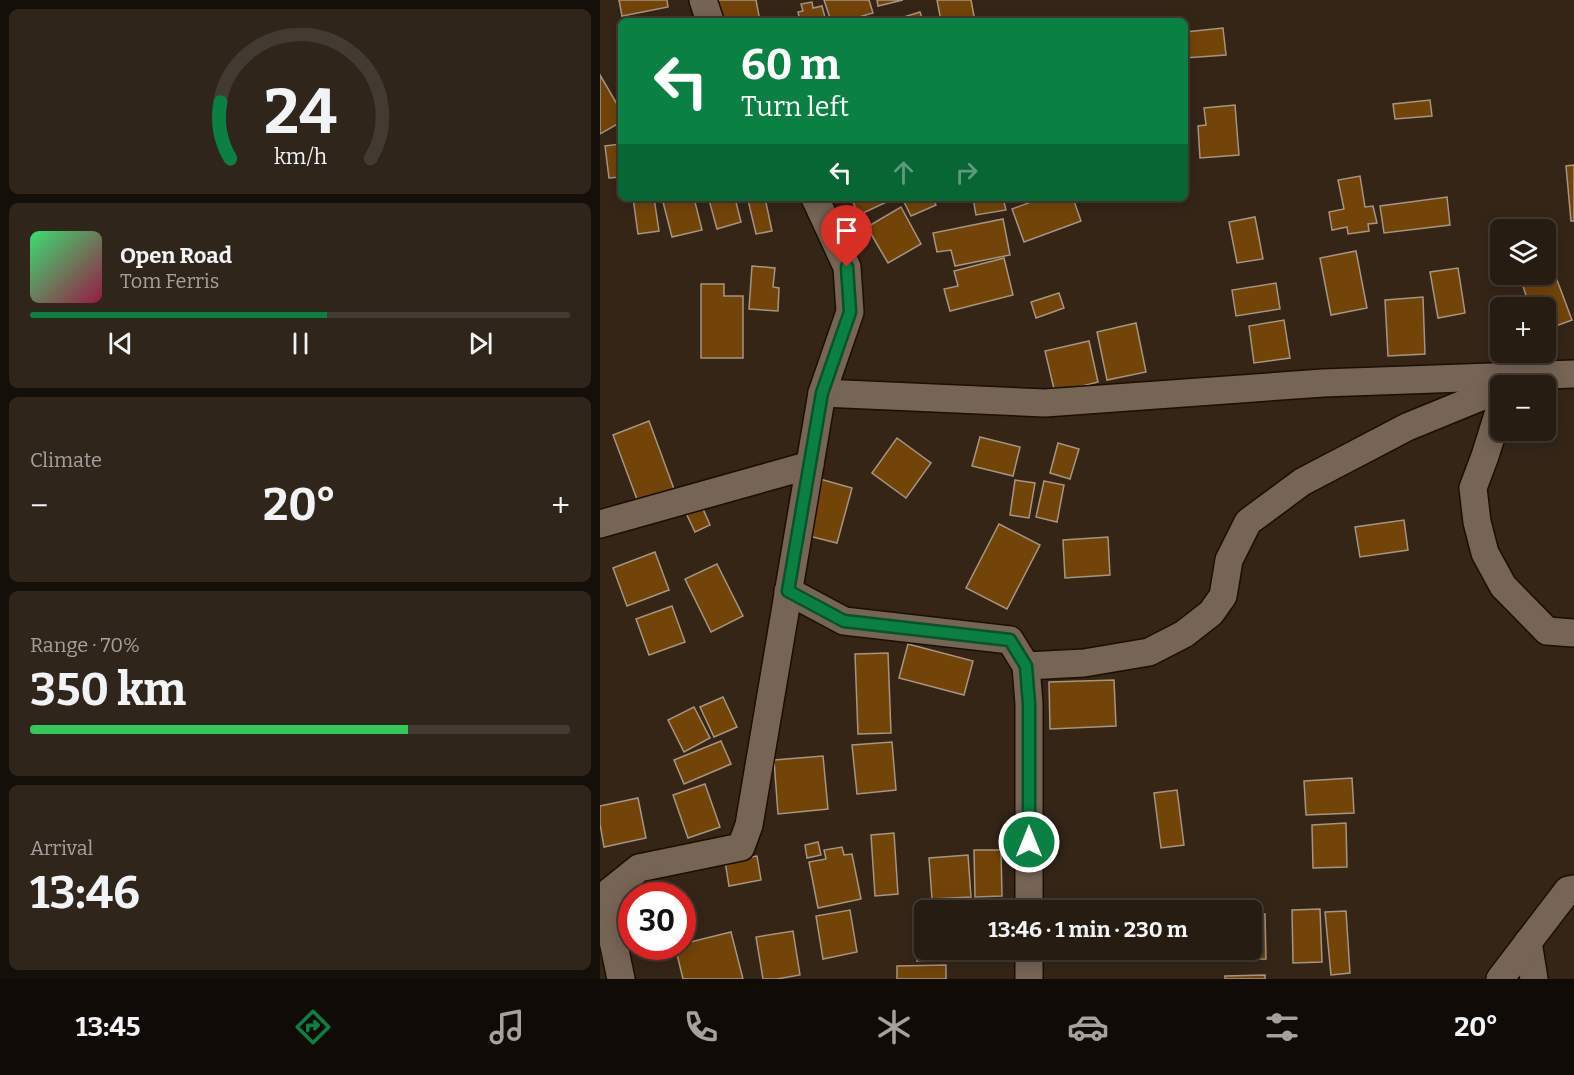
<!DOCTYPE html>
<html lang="en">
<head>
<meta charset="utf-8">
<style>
  body { margin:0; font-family:Bitter,serif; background:#2f251a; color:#f1f3f6; height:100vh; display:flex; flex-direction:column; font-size:22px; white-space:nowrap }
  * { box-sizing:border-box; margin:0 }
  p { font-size:20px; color:#a4a19f }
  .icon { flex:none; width:33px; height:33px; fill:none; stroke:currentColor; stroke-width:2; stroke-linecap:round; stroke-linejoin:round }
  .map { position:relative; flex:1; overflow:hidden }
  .details { display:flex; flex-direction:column; gap:9px; padding:9px; background:#150f09; width:600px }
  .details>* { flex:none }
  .top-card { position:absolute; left:18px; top:18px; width:570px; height:183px; border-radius:9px; box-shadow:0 3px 15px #0003,0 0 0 2px #433a31; background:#0b8043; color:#fff; overflow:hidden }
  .fabs { position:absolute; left:890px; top:219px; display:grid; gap:12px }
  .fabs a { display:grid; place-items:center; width:66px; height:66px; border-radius:9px; background:#271c11; box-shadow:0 3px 15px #0003,0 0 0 2px #433a31; font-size:30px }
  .speed { position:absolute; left:18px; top:882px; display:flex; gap:12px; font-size:30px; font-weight:700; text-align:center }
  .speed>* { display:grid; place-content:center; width:78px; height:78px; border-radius:50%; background:#271c11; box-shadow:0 3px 15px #0003,0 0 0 2px #433a31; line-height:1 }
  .speed .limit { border:9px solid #d22; background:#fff; color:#111 }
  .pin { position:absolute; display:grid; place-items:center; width:51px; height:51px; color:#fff; margin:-62px -26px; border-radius:50% 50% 50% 0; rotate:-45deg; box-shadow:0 0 6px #0007 }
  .pin .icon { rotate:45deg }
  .me { position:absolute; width:66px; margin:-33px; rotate:0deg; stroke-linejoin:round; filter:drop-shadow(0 0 4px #0008) }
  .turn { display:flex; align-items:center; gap:21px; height:126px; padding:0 24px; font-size:27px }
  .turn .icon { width:78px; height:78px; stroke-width:2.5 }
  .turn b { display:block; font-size:42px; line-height:51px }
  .lanes { display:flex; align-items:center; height:57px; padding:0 24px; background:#0003; justify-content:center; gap:30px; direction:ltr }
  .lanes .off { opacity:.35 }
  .big { font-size:45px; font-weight:700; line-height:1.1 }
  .details .tile { flex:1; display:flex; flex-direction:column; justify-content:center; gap:9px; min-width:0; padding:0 21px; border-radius:9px; background:#2f251a }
  .details .dial { align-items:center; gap:0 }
  .dial svg { height:156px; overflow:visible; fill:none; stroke:#433a31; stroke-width:7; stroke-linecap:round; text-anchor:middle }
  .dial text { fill:#f1f3f6; stroke:none }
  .song { display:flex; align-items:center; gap:18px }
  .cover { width:72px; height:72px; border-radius:9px; background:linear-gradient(135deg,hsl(140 70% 55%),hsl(340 70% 35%)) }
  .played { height:6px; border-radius:3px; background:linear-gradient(90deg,#0b8043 55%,#433a31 55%) }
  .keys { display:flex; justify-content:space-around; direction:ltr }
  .heat { display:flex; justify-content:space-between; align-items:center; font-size:33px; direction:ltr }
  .charge { height:9px; border-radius:4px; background:linear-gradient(90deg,#34c759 70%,#433a31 0) }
  .trip { position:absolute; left:314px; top:900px; width:348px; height:60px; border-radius:9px; background:#271c11; box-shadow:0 3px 15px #0003,0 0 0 2px #433a31; font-weight:700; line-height:60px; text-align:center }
  .tabs { display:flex; height:96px; justify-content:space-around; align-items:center; background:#100b07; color:#a4a19f }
  .tabs .icon { width:42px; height:42px }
  .tabs .current { color:#0b8043 }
  .tabs b { font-size:27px; color:#f1f3f6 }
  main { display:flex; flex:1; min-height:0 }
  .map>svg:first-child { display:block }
  .building { fill:#734408; stroke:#a79483; stroke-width:1.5 }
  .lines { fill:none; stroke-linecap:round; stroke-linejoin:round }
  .minor-casing { stroke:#1c0e03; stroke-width:30 }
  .minor { stroke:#766455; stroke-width:27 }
  .route-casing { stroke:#07532c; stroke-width:15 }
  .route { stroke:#0b8043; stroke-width:10 }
</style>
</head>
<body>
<main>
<section class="details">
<div class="tile dial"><svg viewBox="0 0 100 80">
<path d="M14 69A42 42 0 1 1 86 69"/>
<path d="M14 69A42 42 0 0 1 9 40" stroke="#0b8043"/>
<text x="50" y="56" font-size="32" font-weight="700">24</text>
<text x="50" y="72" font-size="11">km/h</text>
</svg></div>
<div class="tile">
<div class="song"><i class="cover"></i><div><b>Open Road</b><p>Tom Ferris</p></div></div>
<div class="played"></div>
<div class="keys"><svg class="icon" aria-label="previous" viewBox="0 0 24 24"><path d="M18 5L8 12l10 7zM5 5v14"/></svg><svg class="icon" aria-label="pause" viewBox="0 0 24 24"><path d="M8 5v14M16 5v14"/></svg><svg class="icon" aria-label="next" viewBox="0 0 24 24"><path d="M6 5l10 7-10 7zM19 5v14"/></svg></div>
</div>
<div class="tile"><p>Climate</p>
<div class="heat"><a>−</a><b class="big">20°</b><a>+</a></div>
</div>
<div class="tile"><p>Range · 70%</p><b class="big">350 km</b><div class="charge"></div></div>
<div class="tile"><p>Arrival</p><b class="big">13:46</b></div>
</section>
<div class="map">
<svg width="974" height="979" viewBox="0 0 974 979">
  <rect width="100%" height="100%" fill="#342517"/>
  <g class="building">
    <polygon points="19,0 67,0 68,7 22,16"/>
    <polygon points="112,0 156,0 160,21 116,21"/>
    <polygon points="224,0 269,0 273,13 245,21 231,21"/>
    <polygon points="277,0 303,0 278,6"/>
    <polygon points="337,0 371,0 375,21 341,21"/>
    <polygon points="212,2 213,8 222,6 226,21 200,21 198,12 203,11 201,4"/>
    <polygon points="320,12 323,21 291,21"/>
    <polygon points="623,28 626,55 585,58 585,32"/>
    <polygon points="0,75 21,111 21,122 0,134"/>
    <polygon points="830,100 832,116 795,119 793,104"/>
    <polygon points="635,105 639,155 600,158 598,126 606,125 604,108"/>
    <polygon points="21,144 21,177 9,178 5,146"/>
    <polygon points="974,165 974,221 971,221 966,166"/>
    <polygon points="760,176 765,207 773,206 777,223 768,224 769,231 748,234 747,227 732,230 729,212 744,209 738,180"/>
    <polygon points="847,197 850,225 784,233 780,206"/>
    <polygon points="33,198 54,198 59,231 38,234"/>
    <polygon points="62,198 94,198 102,230 72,237"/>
    <polygon points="117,198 135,198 141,222 117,229 109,200"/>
    <polygon points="156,198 165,198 172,231 156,234 148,200"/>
    <polygon points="251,198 295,198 259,215"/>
    <polygon points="302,198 333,198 336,205 311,216"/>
    <polygon points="373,198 403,198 406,210 376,215"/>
    <polygon points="442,198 473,198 481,221 424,242 412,209"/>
    <polygon points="301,207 321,244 288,263 267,227"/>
    <polygon points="655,217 663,259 637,263 629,222"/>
    <polygon points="403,219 410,255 355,266 351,250 337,252 333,233"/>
    <polygon points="756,251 767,308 731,315 720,258"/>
    <polygon points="404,258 413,295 350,311 344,289 358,286 354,271"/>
    <polygon points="152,266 175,268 173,287 179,288 178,311 149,309"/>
    <polygon points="858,268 865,313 838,318 830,272"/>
    <polygon points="954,272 972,320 945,330 945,308 930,308 922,283"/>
    <polygon points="676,283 680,309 636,316 632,290"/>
    <polygon points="101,284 124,284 124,296 143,296 143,358 101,358"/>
    <polygon points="459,293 464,308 436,318 431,302"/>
    <polygon points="823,297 825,354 788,356 785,300"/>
    <polygon points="684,320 690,358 654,363 649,326"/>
    <polygon points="536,323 546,372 507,380 497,332"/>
    <polygon points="489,341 498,382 455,393 445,351"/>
    <polygon points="49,421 74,489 38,502 13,435"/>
    <polygon points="380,437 420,447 413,476 372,466"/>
    <polygon points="297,438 331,463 306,498 272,473"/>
    <polygon points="458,443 479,449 470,479 450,473"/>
    <polygon points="220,479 252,488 237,543 205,535"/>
    <polygon points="415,480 435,483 429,518 410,515"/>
    <polygon points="444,481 464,485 457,522 436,517"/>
    <polygon points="100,502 110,525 95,532 84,509"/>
    <polygon points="804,520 808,550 760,557 755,527"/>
    <polygon points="399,524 440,545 407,609 366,588"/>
    <polygon points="508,537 510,575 465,578 463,540"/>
    <polygon points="55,552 69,590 27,606 13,568"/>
    <polygon points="117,564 143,616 111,632 85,579"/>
    <polygon points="72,606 85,642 49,655 36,619"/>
    <polygon points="308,644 373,661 364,695 299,678"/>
    <polygon points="288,653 291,733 258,734 255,654"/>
    <polygon points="514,680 516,726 450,729 449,682"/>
    <polygon points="123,697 137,727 114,737 100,707"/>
    <polygon points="94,707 110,738 84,752 68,720"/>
    <polygon points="121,741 131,764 84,784 74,760"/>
    <polygon points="292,742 296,790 257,794 252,745"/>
    <polygon points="223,756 228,809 178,814 174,760"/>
    <polygon points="752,778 754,813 706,815 704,781"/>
    <polygon points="105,784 120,827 88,838 73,795"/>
    <polygon points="577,790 584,845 561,848 554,793"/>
    <polygon points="38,798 46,838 4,847 0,824 0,806"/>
    <polygon points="746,823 747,867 713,868 712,825"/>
    <polygon points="294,833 298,894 275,896 271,835"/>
    <polygon points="218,842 221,855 207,858 205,845"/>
    <polygon points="242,847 244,855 252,854 261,899 218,908 209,862 226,859 224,850"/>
    <polygon points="374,850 401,850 402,896 375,897"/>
    <polygon points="368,855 371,897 332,899 329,858"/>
    <polygon points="157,856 161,880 129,886 125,861"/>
    <polygon points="720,909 722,962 693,963 692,910"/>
    <polygon points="250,910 257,952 223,959 216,916"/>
    <polygon points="746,911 750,973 731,975 725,912"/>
    <polygon points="651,914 665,914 666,959 599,960 599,950 651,950"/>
    <polygon points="324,921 324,950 397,950 397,957 317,961 315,922"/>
    <polygon points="193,931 200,975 177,979 163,979 156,937"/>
    <polygon points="131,932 143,979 83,979 75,946 82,946 82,944"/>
    <polygon points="346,965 346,979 297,979 297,966"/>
    <polygon points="665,975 665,979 625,979 625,976"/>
  </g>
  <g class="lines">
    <g class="minor-casing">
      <g id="minor">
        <polyline points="103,0 110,21"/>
        <polyline points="222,393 445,403 723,383 974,374"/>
        <polyline points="900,408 885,456 873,488 877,522 885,553 903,586 947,631 974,633"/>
        <polyline points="0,524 210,465"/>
        <polyline points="188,591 244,621 410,640 426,666 429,704 429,910"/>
        <polyline points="426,666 484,663 549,652 584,634 611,613 623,596 629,560 648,522 702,482 807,427 900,389"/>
        <polyline points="928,942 934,979"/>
        <polyline points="21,979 11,931 9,892 39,868 141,847 149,825 222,393 250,312 247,267 215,198"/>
        <polyline points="429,979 429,950"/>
        <polyline points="900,979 968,890 974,889"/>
      </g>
    </g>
    <use href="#minor" class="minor"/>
  </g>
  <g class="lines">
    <g class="route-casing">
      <polyline id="route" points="247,267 250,312 222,393 188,591 244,621 410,640 426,666 429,704 429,842"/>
    </g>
    <use href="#route" class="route"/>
  </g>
</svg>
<div class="fabs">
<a><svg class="icon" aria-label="layers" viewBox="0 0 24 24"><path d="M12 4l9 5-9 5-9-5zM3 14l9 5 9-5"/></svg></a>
<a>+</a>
<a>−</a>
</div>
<div class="speed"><div class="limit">30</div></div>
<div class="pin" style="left:247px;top:267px;background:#d93025"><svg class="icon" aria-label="arrive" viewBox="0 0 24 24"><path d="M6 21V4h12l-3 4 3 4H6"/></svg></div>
<svg class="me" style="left:429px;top:842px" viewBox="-20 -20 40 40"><circle r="17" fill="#0b8043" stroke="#fff" stroke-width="3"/><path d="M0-11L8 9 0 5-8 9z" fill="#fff"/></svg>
<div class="trip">13:46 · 1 min · 230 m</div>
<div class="top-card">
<div class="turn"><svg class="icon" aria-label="left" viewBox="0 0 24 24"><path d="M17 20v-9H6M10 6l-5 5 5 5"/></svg><div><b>60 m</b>Turn left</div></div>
<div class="lanes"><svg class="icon" aria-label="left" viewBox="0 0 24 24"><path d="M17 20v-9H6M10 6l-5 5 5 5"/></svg><svg class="icon off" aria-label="ahead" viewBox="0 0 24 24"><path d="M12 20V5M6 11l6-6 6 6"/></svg><svg class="icon off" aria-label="right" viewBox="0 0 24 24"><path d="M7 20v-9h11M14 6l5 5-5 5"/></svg></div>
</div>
</div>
</main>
<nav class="tabs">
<b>13:45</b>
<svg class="icon current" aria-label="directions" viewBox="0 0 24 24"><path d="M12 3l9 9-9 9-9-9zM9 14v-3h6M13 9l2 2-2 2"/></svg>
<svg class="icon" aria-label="music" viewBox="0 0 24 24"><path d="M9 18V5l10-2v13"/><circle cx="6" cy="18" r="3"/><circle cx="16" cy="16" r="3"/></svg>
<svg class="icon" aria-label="phone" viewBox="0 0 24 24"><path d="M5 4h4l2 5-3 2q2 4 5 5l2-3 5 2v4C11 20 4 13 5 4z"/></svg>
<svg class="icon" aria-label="climate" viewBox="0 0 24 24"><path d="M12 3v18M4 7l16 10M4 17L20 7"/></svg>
<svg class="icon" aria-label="car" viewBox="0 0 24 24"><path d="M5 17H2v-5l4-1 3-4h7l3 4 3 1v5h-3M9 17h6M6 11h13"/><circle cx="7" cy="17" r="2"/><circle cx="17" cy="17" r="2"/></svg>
<svg class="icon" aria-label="filters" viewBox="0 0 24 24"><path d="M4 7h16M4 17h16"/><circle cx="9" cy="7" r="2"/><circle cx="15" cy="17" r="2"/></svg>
<b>20°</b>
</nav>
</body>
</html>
